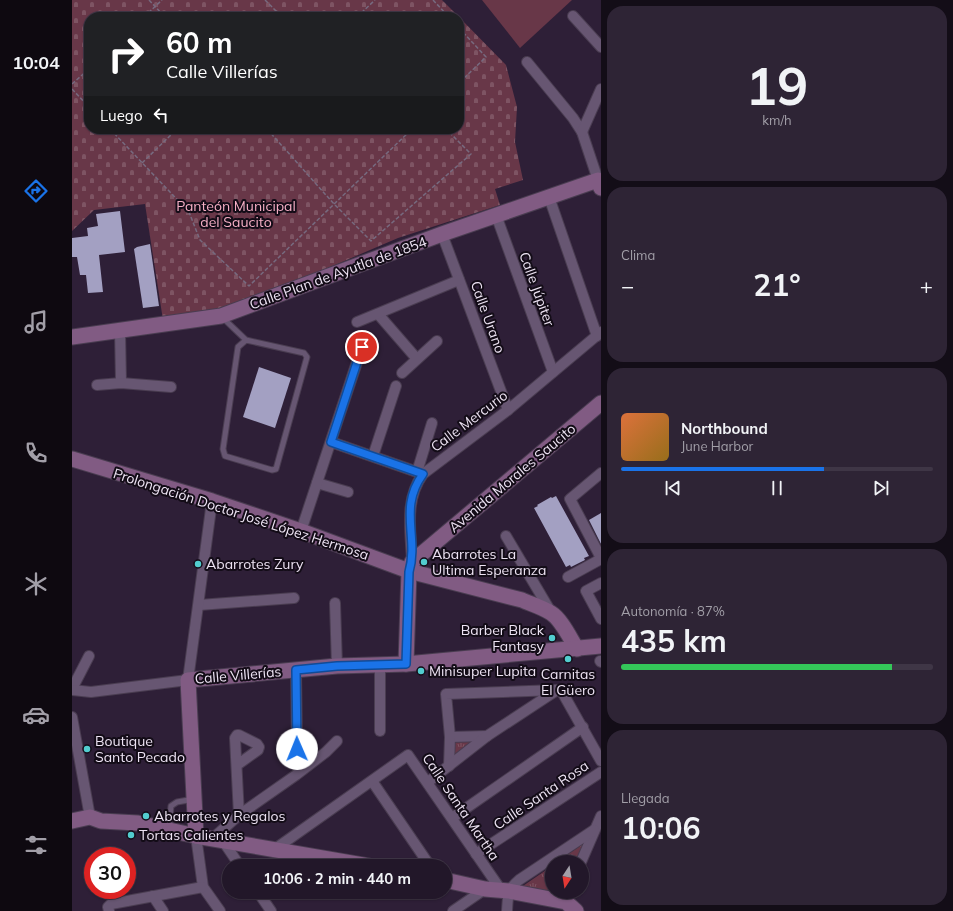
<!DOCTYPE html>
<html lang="es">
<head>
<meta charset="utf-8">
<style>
  body { margin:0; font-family:Mulish,sans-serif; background:#2e2435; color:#f1f3f6; height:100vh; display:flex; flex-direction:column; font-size:15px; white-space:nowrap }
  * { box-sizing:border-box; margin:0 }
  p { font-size:13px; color:#a29fa8 }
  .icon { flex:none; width:22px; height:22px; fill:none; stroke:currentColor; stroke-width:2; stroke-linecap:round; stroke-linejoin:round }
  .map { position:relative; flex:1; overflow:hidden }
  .side { display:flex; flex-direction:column; gap:6px; padding:6px; background:#130d17; width:352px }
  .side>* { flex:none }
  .top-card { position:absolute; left:12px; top:12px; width:380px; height:122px; border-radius:16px; box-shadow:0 1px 3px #0004,0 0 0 1px #3f3646; background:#202124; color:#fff; overflow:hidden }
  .needle { width:26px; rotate:192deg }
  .controls { position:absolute; left:473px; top:855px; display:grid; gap:8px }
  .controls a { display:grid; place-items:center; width:44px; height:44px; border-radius:50%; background:#221729; box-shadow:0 1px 3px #0004,0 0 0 1px #3f3646; font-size:20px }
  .speed { position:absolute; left:12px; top:847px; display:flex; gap:8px; font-size:20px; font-weight:700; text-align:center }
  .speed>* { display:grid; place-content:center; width:52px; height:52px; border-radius:50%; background:#221729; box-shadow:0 1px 3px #0004,0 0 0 1px #3f3646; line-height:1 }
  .speed .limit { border:6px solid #d22; background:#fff; color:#111 }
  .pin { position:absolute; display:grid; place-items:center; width:34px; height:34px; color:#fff; margin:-17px; border:2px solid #fff; border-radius:50%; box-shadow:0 1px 4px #0007 }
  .me { position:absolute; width:44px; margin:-22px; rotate:359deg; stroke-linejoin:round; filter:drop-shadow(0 0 3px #0008) }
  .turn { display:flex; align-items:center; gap:14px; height:84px; padding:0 16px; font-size:18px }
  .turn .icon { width:52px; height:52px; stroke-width:2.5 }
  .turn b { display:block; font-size:28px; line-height:34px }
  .then { display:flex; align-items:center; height:38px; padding:0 16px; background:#0003; gap:8px; font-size:15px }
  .big { font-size:30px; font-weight:700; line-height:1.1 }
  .side .tile { flex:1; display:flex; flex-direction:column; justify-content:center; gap:6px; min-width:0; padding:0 14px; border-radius:16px; background:#2e2435 }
  .side .dial { align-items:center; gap:0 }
  .dial b { font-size:52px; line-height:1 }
  .song { display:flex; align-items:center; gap:12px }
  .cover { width:48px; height:48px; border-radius:6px; background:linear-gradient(135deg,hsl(20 70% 55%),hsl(40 70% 35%)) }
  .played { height:4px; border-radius:2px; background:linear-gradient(90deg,#1a73e8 65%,#3f3646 65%) }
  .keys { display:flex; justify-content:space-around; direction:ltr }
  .heat { display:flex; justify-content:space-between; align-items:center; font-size:22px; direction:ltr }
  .charge { height:6px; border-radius:3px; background:linear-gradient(90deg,#34c759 87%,#3f3646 0) }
  .trip { position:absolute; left:150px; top:859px; width:230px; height:40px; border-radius:20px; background:#221729; box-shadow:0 1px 3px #0004,0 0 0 1px #3f3646; font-weight:700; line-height:40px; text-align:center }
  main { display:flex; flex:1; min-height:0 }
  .dock { display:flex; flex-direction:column; width:72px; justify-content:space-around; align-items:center; background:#0e0910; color:#a29fa8 }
  .dock .icon { width:28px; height:28px }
  .dock .active { color:#1a73e8 }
  .dock b { font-size:18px; color:#f1f3f6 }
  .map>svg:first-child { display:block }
  .grass { fill:#683748 }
  .cemetery { fill:url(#cemetery-stones) }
  .park { fill:url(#park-tufts) }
  .building { fill:#a3a0c2 }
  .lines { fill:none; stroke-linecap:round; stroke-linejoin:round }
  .lane-casing { stroke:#4a3d51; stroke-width:7 }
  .street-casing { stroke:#4a3d51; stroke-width:12 }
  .secondary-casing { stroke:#4a3d51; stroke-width:17 }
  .path { stroke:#776a7f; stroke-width:1.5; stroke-dasharray:4 2; stroke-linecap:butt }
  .lane { stroke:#675672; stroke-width:5 }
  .street { stroke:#675672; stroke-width:10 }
  .secondary { stroke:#815b83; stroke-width:15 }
  .route-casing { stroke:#114b97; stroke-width:10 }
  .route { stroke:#1a73e8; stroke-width:7 }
  .poi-dot { fill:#52cdcf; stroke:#130c17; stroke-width:1.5 }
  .labels { text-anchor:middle; stroke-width:4; stroke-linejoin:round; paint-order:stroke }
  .park-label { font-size:14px; fill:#f6afc5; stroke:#130c17 }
  .street-label { font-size:14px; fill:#ede3f3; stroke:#130c17 }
  .poi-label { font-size:14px; fill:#ede3f3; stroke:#130c17; text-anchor:start }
</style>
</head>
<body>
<main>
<nav class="dock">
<b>10:04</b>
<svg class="icon active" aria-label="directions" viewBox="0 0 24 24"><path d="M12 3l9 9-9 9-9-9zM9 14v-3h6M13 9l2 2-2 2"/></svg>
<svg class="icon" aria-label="music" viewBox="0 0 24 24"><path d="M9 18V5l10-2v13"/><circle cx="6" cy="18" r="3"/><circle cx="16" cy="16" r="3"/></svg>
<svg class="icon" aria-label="phone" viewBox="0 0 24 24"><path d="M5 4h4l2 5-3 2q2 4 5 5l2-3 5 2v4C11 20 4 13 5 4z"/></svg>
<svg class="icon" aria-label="climate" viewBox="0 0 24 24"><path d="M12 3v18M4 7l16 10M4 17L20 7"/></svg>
<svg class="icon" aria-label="car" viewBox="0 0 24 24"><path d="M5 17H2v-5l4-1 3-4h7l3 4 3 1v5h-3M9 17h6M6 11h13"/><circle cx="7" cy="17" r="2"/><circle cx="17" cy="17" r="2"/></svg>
<svg class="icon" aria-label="filters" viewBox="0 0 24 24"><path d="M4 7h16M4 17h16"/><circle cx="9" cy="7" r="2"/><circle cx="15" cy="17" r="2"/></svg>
</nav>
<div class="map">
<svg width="529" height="911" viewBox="0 0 529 911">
  <defs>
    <pattern id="cemetery-stones" width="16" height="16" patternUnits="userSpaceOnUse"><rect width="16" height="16" fill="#683748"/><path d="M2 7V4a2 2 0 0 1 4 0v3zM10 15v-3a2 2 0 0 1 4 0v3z" fill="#7e5463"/></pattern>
    <pattern id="park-tufts" width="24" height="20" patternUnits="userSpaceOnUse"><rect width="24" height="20" fill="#683748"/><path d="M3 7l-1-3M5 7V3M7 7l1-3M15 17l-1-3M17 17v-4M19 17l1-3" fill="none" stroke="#7e5463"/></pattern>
  </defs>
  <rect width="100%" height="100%" fill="#2e1f37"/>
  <polygon class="grass" points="410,0 500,0 448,48"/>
  <polygon class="cemetery" points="0,0 370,0 387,17 17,17 17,129 387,129 387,17 434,65 445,107 443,142 451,180 423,189 428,205 326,238 158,310 91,320 73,204 22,210 0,231"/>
  <g class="park">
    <polygon points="409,737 379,763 380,738"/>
    <polygon points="514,842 507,862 485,862"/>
    <polygon points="480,866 480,892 495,892 493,898 448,888"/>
  </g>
  <g class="building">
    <polygon points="48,211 53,252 27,255 31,292 16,293 14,275 8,275 5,257 0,257 0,238 16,236 15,228 26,226 24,214"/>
    <polygon points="78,244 87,306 71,308 62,249 65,247"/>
    <polygon points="187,367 219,378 203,428 171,417"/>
    <polygon points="484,496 517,556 512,558 513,560 499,567 498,565 494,567 462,508 466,506 465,505 479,497 480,498"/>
    <polygon points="529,513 529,544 517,520"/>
  </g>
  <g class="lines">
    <g class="lane-casing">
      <g id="lane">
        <polyline points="151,318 174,340 232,353 235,357 204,469 200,470 153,456 151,449 166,347 174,340"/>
        <polyline points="97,828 99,806 105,802 122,799"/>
      </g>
    </g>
    <g class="street-casing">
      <g id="street">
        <polyline points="501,16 529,47"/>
        <polyline points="455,62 501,118 510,132 526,180"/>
        <polyline points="510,132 529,89"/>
        <polyline points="477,197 525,336"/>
        <polyline points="424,215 481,372"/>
        <polyline points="370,234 436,410"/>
        <polyline points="306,314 345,359"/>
        <polyline points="285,322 387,280"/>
        <polyline points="48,330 49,383"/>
        <polyline points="330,373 365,341"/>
        <polyline points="25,385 49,383 99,387"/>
        <polyline points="259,442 351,474"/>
        <polyline points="301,456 324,386"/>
        <polyline points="345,472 360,423"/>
        <polyline points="529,473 498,499 529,558"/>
        <polyline points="245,483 276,492"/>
        <polyline points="229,531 290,347"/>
        <polyline points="434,536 479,612"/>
        <path d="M340 562C339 531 332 500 351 474L436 410 529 332"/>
        <polyline points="496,577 529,559"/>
        <polyline points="529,583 514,591 529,619"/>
        <polyline points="263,603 265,666"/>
        <polyline points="127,605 222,598"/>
        <polyline points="528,661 529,662"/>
        <polyline points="308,665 308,731"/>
        <polyline points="224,670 225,749"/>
        <polyline points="0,689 17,656"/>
        <polyline points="0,690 19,692 116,680 140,501"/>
        <polyline points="0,717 18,817"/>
        <polyline points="378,737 415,736"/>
        <polyline points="165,765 186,750 187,747 185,744 167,735 165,735 163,738 167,815"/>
        <polyline points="377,766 378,737 374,694 485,690 489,690 529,761"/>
        <polyline points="300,781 358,866"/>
        <polyline points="356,782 415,736 485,690"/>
        <polyline points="380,818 511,727"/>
        <polyline points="124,836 131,887 148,911"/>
        <polyline points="140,839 167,815 224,775 254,752 265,741"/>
        <polyline points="151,841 168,866"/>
        <polyline points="203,849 336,755 429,890"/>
        <polyline points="404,854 529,772"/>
        <polyline points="509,862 529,816"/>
        <polyline points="186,892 199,911"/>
        <polyline points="81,896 91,911"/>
        <polyline points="37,911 36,907 39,904 131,887"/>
        <polyline points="381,911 413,889"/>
        <path d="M435 911C436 896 435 890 447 880L522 830"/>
      </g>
    </g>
    <g class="secondary-casing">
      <g id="secondary">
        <polyline points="0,337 149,316 370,234 526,180 529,188"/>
        <path d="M0 459 140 501 229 531 337 571 450 600C459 604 470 607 479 613 489 619 498 638 505 649"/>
        <polyline points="334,664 337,571 340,562 529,403"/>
        <polyline points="0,821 18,817 29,821 66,823 124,836 297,866"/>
        <polyline points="124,836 116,680 265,666 334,664 529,646"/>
        <polyline points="373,880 413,889 437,891 494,902 504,911"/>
      </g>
    </g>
    <g class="path">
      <polyline points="77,0 93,17"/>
      <polyline points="193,0 210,17"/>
      <polyline points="361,0 377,17"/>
      <polyline points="72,17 90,0"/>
      <polyline points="285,17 303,0"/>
      <polyline points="387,28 414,57 387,83"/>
      <polyline points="0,84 17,69"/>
      <polyline points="0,89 17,107"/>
      <polyline points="38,129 117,212 128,240 177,286 340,129"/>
      <polyline points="195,129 262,204 299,241 399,154 374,129"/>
      <polyline points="70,163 105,129"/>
    </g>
    <use href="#lane" class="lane"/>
    <use href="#street" class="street"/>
    <use href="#secondary" class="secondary"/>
  </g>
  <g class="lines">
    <g class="route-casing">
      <path id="route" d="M225 749 224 670 265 666 334 664 337 572C347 537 326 508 351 474L259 442 290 347"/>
    </g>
    <use href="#route" class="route"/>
  </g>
  <g class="poi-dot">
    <circle cx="352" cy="562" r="4"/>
    <circle cx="126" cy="564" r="4"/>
    <circle cx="480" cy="638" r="4"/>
    <circle cx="496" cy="659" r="4"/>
    <circle cx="349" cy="671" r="4"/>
    <circle cx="15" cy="749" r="4"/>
    <circle cx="74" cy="816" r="4"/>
    <circle cx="59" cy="835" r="4"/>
  </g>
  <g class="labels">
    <g class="park-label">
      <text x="164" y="211">Panteón Municipal<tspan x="164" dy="16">del Saucito</tspan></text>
    </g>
    <g class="street-label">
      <text transform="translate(266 273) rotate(-20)" y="5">Calle Plan de Ayutla de 1854</text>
      <text transform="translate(465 289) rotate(70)" y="5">Calle Júpiter</text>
      <text transform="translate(416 317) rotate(70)" y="5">Calle Urano</text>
      <text transform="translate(397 421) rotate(-37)" y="5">Calle Mercurio</text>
      <text transform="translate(440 478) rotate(-40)" y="5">Avenida Morales Saucito</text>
      <text transform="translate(169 514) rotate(18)" y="5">Prolongación Doctor José López Hermosa</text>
      <text transform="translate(166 675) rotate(-5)" y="5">Calle Villerías</text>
      <text transform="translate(469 795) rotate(-34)" y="5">Calle Santa Rosa</text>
      <text transform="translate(389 807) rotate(56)" y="5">Calle Santa Martha</text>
    </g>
    <g class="poi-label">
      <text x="360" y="559">Abarrotes La<tspan x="360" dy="16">Ultima Esperanza</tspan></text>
      <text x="134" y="569">Abarrotes Zury</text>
      <text x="472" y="635" text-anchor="end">Barber Black<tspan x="472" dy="16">Fantasy</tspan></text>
      <text x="357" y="676">Minisuper Lupita</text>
      <text x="496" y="679" text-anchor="middle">Carnitas<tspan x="496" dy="16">El Güero</tspan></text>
      <text x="23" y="746">Boutique<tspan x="23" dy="16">Santo Pecado</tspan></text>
      <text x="82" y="821">Abarrotes y Regalos</text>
      <text x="67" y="840">Tortas Calientes</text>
    </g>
  </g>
</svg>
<div class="controls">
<a><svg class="needle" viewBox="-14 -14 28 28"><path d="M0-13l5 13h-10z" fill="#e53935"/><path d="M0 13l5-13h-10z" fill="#a29fa8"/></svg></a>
</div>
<div class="speed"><div class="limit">30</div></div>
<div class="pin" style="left:290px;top:347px;background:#d93025"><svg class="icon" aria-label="arrive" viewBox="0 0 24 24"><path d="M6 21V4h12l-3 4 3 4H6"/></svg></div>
<svg class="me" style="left:225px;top:749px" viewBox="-20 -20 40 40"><circle r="19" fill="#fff"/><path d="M0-13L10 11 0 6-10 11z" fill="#1a73e8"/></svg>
<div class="trip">10:06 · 2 min · 440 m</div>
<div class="top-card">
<div class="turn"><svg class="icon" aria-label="right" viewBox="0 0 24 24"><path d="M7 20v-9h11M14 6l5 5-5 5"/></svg><div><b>60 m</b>Calle Villerías</div></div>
<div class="then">Luego<svg class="icon" aria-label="left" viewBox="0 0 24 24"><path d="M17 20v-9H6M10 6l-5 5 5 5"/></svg></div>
</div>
</div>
<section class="side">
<div class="tile dial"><b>19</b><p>km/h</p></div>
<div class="tile"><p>Clima</p>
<div class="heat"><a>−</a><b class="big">21°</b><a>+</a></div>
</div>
<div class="tile">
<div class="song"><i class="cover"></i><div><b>Northbound</b><p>June Harbor</p></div></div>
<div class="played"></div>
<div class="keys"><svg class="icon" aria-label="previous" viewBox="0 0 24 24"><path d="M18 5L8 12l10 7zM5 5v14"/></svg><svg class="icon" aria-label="pause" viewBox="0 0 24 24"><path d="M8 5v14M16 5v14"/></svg><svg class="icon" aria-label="next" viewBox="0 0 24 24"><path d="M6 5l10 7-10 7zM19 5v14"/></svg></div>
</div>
<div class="tile"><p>Autonomía · 87%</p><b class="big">435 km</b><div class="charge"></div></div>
<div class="tile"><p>Llegada</p><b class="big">10:06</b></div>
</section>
</main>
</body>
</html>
